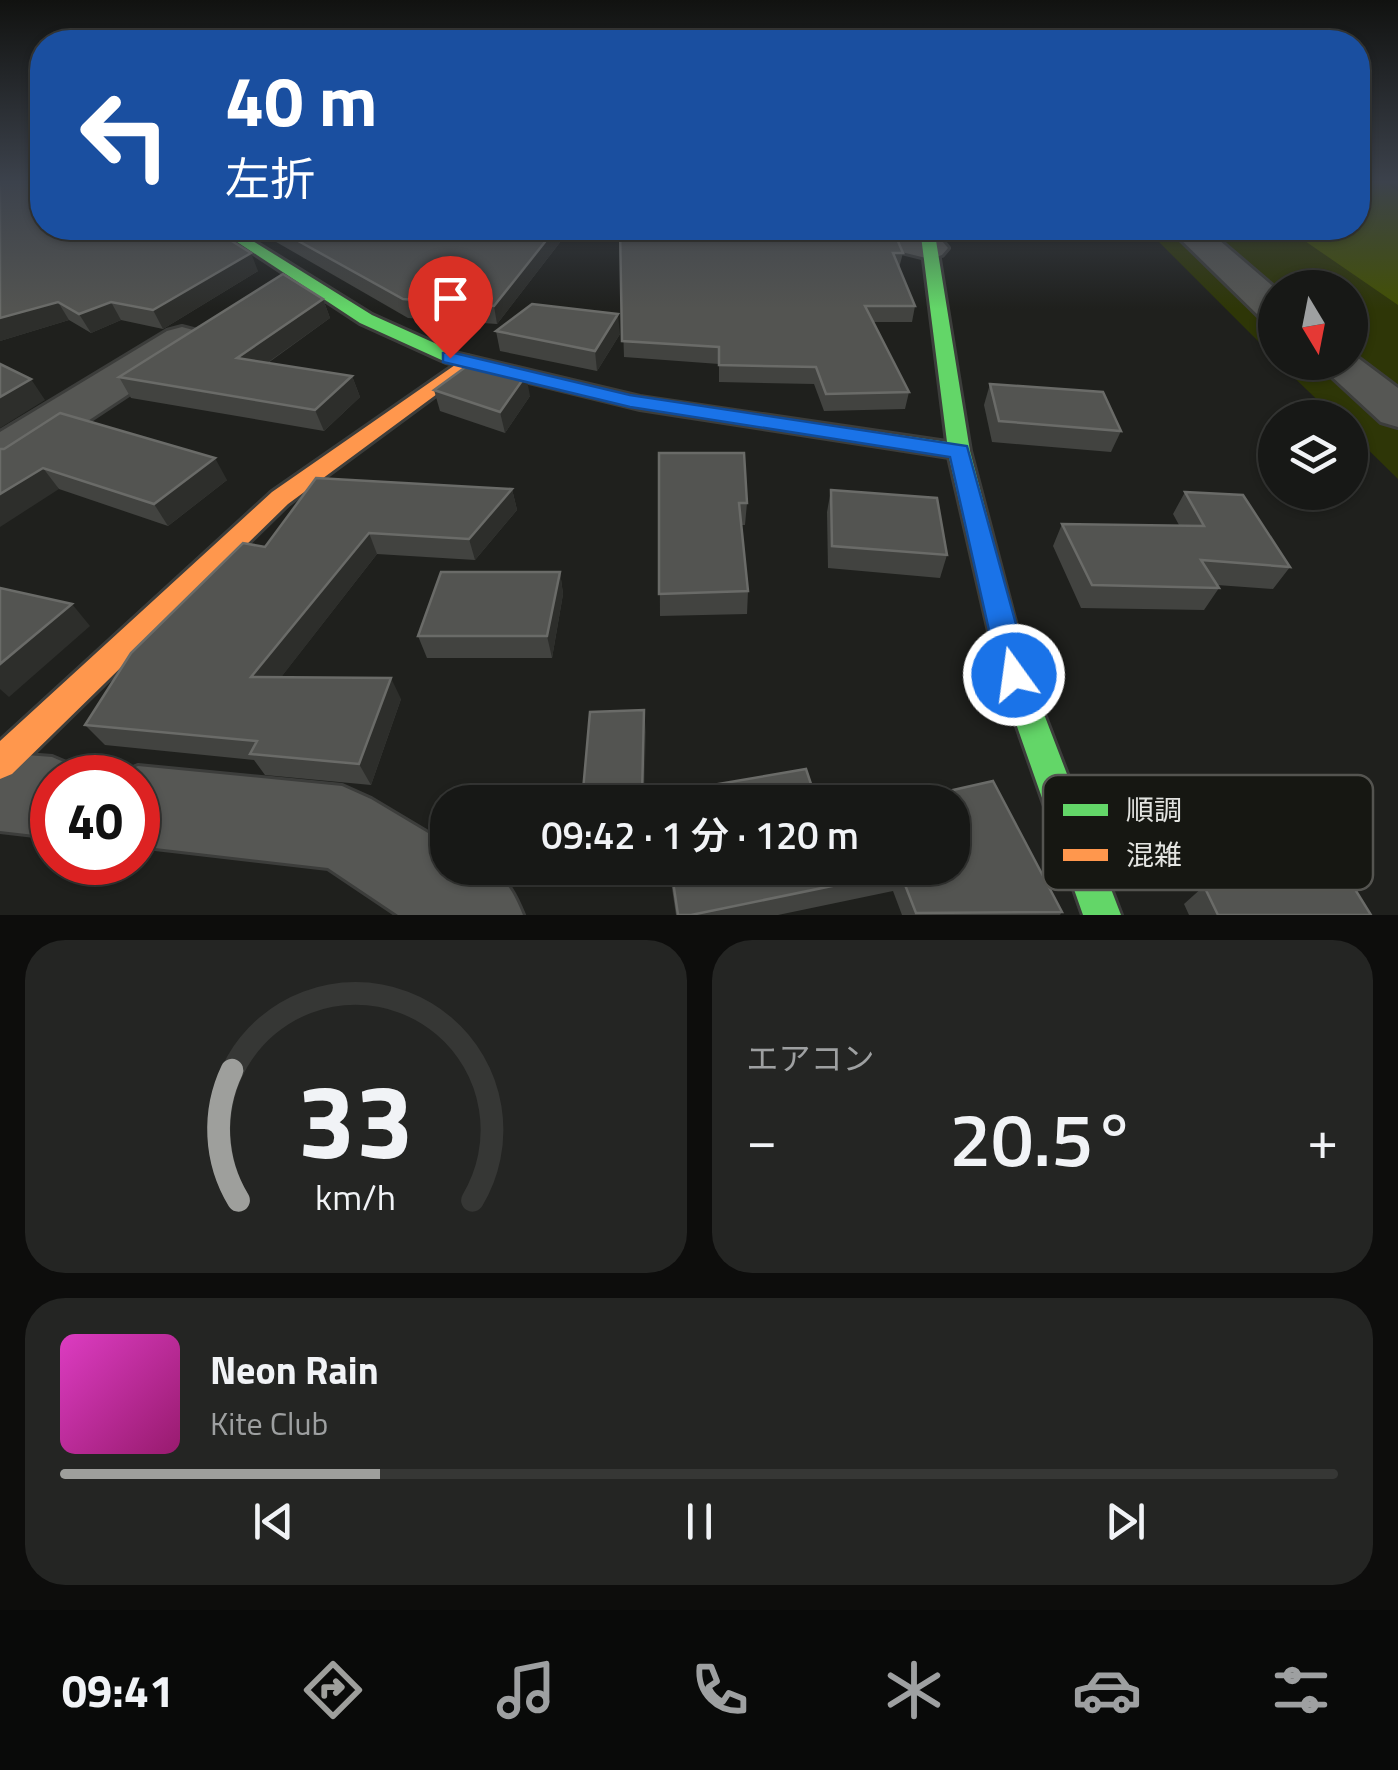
<!DOCTYPE html>
<html lang="ja">
<head>
<meta charset="utf-8">
<style>
  body { margin:0; font-family:"Titillium Web","Noto Sans JP",sans-serif; background:#242523; color:#f1f3f6; height:100vh; display:flex; flex-direction:column; font-size:38px; white-space:nowrap }
  * { box-sizing:border-box; margin:0 }
  p { font-size:32px; color:#9ea0a1 }
  .icon { flex:none; width:55px; height:55px; fill:none; stroke:currentColor; stroke-width:2; stroke-linecap:round; stroke-linejoin:round }
  .map { position:relative; height:915px; overflow:hidden }
  .drawer { display:flex; flex-direction:column; gap:25px; padding:25px; background:#0d0d0c; flex:1 }
  .drawer>* { flex:none }
  .top-card { position:absolute; left:30px; top:30px; width:1340px; height:210px; border-radius:40px; box-shadow:0 2px 8px #0004,0 0 0 2px #363735; background:#1a4fa0; color:#fff; overflow:hidden }
  .needle { width:65px; rotate:170deg }
  .controls { position:absolute; left:1258px; top:270px; display:grid; gap:20px }
  .controls a { display:grid; place-items:center; width:110px; height:110px; border-radius:50%; background:#171816; box-shadow:0 2px 8px #0004,0 0 0 2px #363735; font-size:50px }
  .speed { position:absolute; left:30px; top:755px; display:flex; gap:20px; font-size:50px; font-weight:700; text-align:center }
  .speed>* { display:grid; place-content:center; width:130px; height:130px; border-radius:50%; background:#171816; box-shadow:0 2px 8px #0004,0 0 0 2px #363735; line-height:1 }
  .speed .limit { border:15px solid #d22; background:#fff; color:#111 }
  .pin { position:absolute; display:grid; place-items:center; width:85px; height:85px; color:#fff; margin:-102px -42px; border-radius:50% 50% 50% 0; rotate:-45deg; box-shadow:0 0 10px #0007 }
  .pin .icon { rotate:45deg }
  .me { position:absolute; width:110px; margin:-55px; rotate:346deg; stroke-linejoin:round; filter:drop-shadow(0 0 8px #0008) }
  .turn { display:flex; align-items:center; gap:35px; height:210px; padding:0 30px; font-size:45px }
  .turn .icon { width:130px; height:130px; stroke-width:2.5 }
  .turn b { display:block; font-size:70px; line-height:85px }
  .big { font-size:75px; font-weight:600; line-height:1.1 }
  .drawer .tile { flex:1; display:flex; flex-direction:column; justify-content:center; gap:15px; min-width:0; padding:0 35px; border-radius:40px; background:#242523 }
  .drawer .dial { align-items:center; gap:0 }
  .dial svg { height:260px; overflow:visible; fill:none; stroke:#363735; stroke-width:7; stroke-linecap:round; text-anchor:middle }
  .dial text { fill:#f1f3f6; stroke:none }
  .song { display:flex; align-items:center; gap:30px }
  .cover { width:120px; height:120px; border-radius:15px; background:linear-gradient(135deg,hsl(310 70% 55%),hsl(320 70% 35%)) }
  .played { height:10px; border-radius:5px; background:linear-gradient(90deg,#9e9f9c 25%,#363735 25%) }
  .keys { display:flex; justify-content:space-around; direction:ltr }
  .heat { display:flex; justify-content:space-between; align-items:center; font-size:55px; direction:ltr }
  .drawer .tiles { flex:1; display:grid; gap:25px; grid-template-columns:1fr 1fr }
  .tile:last-child { grid-column:span 2 }
  .trip { position:absolute; left:430px; top:785px; width:540px; height:100px; border-radius:40px; background:#171816; box-shadow:0 2px 8px #0004,0 0 0 2px #363735; font-weight:600; line-height:100px; text-align:center }
  .tab-bar { display:flex; height:160px; justify-content:space-around; align-items:center; background:#090a09; color:#9ea0a1 }
  .tab-bar .icon { width:70px; height:70px }
  .tab-bar .selected { color:#9e9f9c }
  .tab-bar b { font-size:45px; color:#f1f3f6 }
  .map>svg:first-child { display:block }
  .green { fill:#2e3607 }
  .water { fill:#435103 }
  .lines { fill:none; stroke-linecap:round; stroke-linejoin:round }
  .street-casing { stroke:#3c3d3b; stroke-width:6 }
  .fast-casing { stroke:#3c3d3b; stroke-width:6 }
  .slow-casing { stroke:#3c3d3b; stroke-width:6 }
  .street { fill:#565754; fill-rule:evenodd }
  .fast { fill:#63d668; fill-rule:evenodd }
  .slow { fill:#ff974d; fill-rule:evenodd }
  .wall { fill:#424340 }
  .shaded-wall { fill:#2d2e2b }
  .building { fill:#535451; stroke:#6a6b68; stroke-width:2.5 }
  .route { fill:#1a73e8; stroke:#114b97; stroke-width:2.5 }
  .key { fill:#161712; stroke:#545450; stroke-width:2.5 }
  .key-label { font-size:28px; fill:#e3e4e1 }
</style>
</head>
<body>
<div class="map">
<svg width="1398" height="915" viewBox="0 0 1398 915">
  <rect width="100%" height="100%" fill="#1f201d"/>
  <polygon class="green" points="1358,181 1398,181 1398,479 1350,432 1350,418 1335,417 1279,363 1350,362 1350,288 1275,288 1275,358 1145,228 1358,228"/>
  <polygon class="water" points="1358,181 1382,181 1398,191 1398,305 1286,228 1358,228"/>
  <g class="lines">
    <g class="street-casing">
      <g id="street">
        <polygon points="828,228 886,228 942,241 948,248 942,255 930,259 832,235"/>
        <polygon points="1169,228 1205,228 1275,288 1275,321 1261,318"/>
        <polygon points="182,327 197,331 203,340 197,349 18,467 0,472 0,432 167,331"/>
        <polygon points="1350,352 1398,388 1398,427 1381,422 1316,362 1350,362"/>
        <polygon points="0,753 52,757 80,769 84,778 52,778 52,837 0,831"/>
        <path d="M138 766 342 786 371 799 448 845V868C494 868 505 871 523 915H398L328 868 138 846V778H109Z"/>
      </g>
    </g>
    <g class="fast-casing">
      <polygon id="fast" points="216,228 232,228 372,315 459,354 640,397 947,442 920,228 934,228 970,451 1029,675 1121,915 1083,915 999,675 949,457 640,409 446,362 360,323"/>
    </g>
    <g class="slow-casing">
      <polygon id="slow" points="468,356 478,362 475,366 288,504 12,774 0,779 0,741 272,492"/>
    </g>
    <use href="#street" class="street"/>
    <use href="#fast" class="fast"/>
    <use href="#slow" class="slow"/>
  </g>
  <g class="wall">
    <polygon points="0,181 258,271 163,329 121,320 91,333 69,320 0,341"/>
    <polygon points="252,228 571,228 497,324 408,318"/>
    <polygon points="620,228 903,253 899,268 915,306 912,322 873,322 909,392 905,409 824,411 814,384 719,382 719,364 624,357"/>
    <polygon points="323,299 330,318 268,363 352,376 360,397 324,431 131,398 119,377"/>
    <polygon points="496,331 620,334 597,371 500,351"/>
    <polygon points="990,384 1121,431 1111,452 992,442 984,405"/>
    <polygon points="434,390 530,396 505,433 440,411"/>
    <polygon points="4,449 227,480 168,526 59,489"/>
    <polygon points="659,453 747,503 745,525 741,525 748,591 747,614 660,616"/>
    <polygon points="512,489 517,510 475,560 377,554 281,677 401,699 371,785 265,775 254,760 105,745 85,725 265,547"/>
    <polygon points="831,490 947,555 940,578 828,568 827,512"/>
    <polygon points="1185,492 1290,567 1273,589 1217,585 1219,588 1204,610 1081,608 1053,546 1062,524 1179,525 1173,514"/>
    <polygon points="560,572 563,594 552,658 427,658 418,636"/>
    <polygon points="669,868 952,868 1062,912 1060,915 902,915 893,891 778,915 676,915"/>
    <polygon points="1204,886 1371,915 1189,915 1184,904"/>
  </g>
  <g class="shaded-wall">
    <polygon points="556,228 571,228 497,324 494,306"/>
    <polygon points="251,253 258,271 163,329 153,310"/>
    <polygon points="323,299 330,318 246,378 237,358"/>
    <polygon points="58,302 69,320 0,341 0,318"/>
    <polygon points="111,302 121,320 91,333 79,314"/>
    <polygon points="618,314 620,334 597,371 595,351"/>
    <polygon points="526,375 530,396 505,433 500,412"/>
    <polygon points="352,376 360,397 324,431 315,410"/>
    <polygon points="31,379 45,400 0,428 0,397"/>
    <polygon points="215,458 227,480 168,526 154,504"/>
    <polygon points="43,468 59,489 0,527 0,494"/>
    <polygon points="512,489 517,510 475,560 469,539"/>
    <polygon points="369,533 377,554 265,698 251,677"/>
    <polygon points="560,572 563,594 552,658 547,636"/>
    <polygon points="72,604 90,626 9,697 0,689 0,664"/>
    <polygon points="391,678 401,699 371,785 359,764"/>
    <polygon points="644,710 646,732 644,802 642,797"/>
  </g>
  <g class="building">
    <polygon points="0,181 42,181 42,228 211,228 251,253 153,310 111,302 79,314 58,302 0,318"/>
    <polygon points="275,228 556,228 494,306 403,299"/>
    <polygon points="620,228 847,228 897,239 903,253 893,253 915,306 865,306 909,392 826,394 816,367 719,365 719,347 622,341"/>
    <polygon points="283,274 323,299 237,358 352,376 315,410 119,377"/>
    <polygon points="532,304 618,314 595,351 496,331"/>
    <polygon points="471,363 526,375 500,412 434,390"/>
    <polygon points="0,364 31,379 0,397"/>
    <polygon points="990,384 1103,392 1121,431 999,421"/>
    <polygon points="60,413 215,458 154,504 43,468 0,494 0,449 4,449"/>
    <polygon points="659,453 744,453 747,503 739,503 748,591 659,594"/>
    <polygon points="316,478 512,489 469,539 369,533 251,677 391,678 359,764 250,754 257,741 85,725 131,653 243,543 265,547"/>
    <polygon points="831,490 937,498 947,555 832,546"/>
    <polygon points="1185,492 1243,495 1290,567 1201,560 1219,588 1092,585 1062,524 1204,526"/>
    <polygon points="441,572 560,572 547,636 418,636"/>
    <polygon points="0,588 72,604 0,664"/>
    <polygon points="644,710 642,797 806,769 817,802 582,802 590,712"/>
    <polygon points="993,781 1062,912 916,913 900,872 691,915 678,915 671,868 952,868 952,802 900,802"/>
    <polygon points="1204,886 1353,886 1371,915 1218,915"/>
  </g>
  <linearGradient id="sky" x2="0" y2="1"><stop stop-color="#111210"/><stop offset="0.59" stop-color="#3c424c"/><stop offset="1" stop-color="#3c424c" stop-opacity="0"/></linearGradient>
  <rect width="1398" height="309" fill="url(#sky)"/>
  <polygon class="route" points="450,352 630,395 967,446 1030,675 1025,685 1014,688 1003,685 999,675 950,457 630,407 443,362 443,353"/>
  <rect x="1043" y="775" width="330" height="115" rx="15" class="key"/>
  <rect x="1063" y="804" width="45" height="12" fill="#63d668"/>
  <rect x="1063" y="849" width="45" height="12" fill="#ff974d"/>
  <g class="key-label">
    <text x="1126" y="820">順調</text>
    <text x="1126" y="865">混雑</text>
  </g>
</svg>
<div class="controls">
<a><svg class="needle" viewBox="-14 -14 28 28"><path d="M0-13l5 13h-10z" fill="#e53935"/><path d="M0 13l5-13h-10z" fill="#9ea0a1"/></svg></a>
<a><svg class="icon" aria-label="layers" viewBox="0 0 24 24"><path d="M12 4l9 5-9 5-9-5zM3 14l9 5 9-5"/></svg></a>
</div>
<div class="speed"><div class="limit">40</div></div>
<div class="pin" style="left:450px;top:358px;background:#d93025"><svg class="icon" aria-label="arrive" viewBox="0 0 24 24"><path d="M6 21V4h12l-3 4 3 4H6"/></svg></div>
<svg class="me" style="left:1014px;top:675px" viewBox="-20 -20 40 40"><circle r="17" fill="#1a73e8" stroke="#fff" stroke-width="3"/><path d="M0-11L8 9 0 5-8 9z" fill="#fff"/></svg>
<div class="trip">09:42 · 1 分 · 120 m</div>
<div class="top-card">
<div class="turn"><svg class="icon" aria-label="left" viewBox="0 0 24 24"><path d="M17 20v-9H6M10 6l-5 5 5 5"/></svg><div><b>40 m</b>左折</div></div>
</div>
</div>
<section class="drawer">
<div class="tiles">
<div class="tile dial"><svg viewBox="0 0 100 80">
<path d="M14 69A42 42 0 1 1 86 69"/>
<path d="M14 69A42 42 0 0 1 12 29" stroke="#9e9f9c"/>
<text x="50" y="56" font-size="32" font-weight="700">33</text>
<text x="50" y="72" font-size="11">km/h</text>
</svg></div>
<div class="tile"><p>エアコン</p>
<div class="heat"><a>−</a><b class="big">20.5°</b><a>+</a></div>
</div>
<div class="tile">
<div class="song"><i class="cover"></i><div><b>Neon Rain</b><p>Kite Club</p></div></div>
<div class="played"></div>
<div class="keys"><svg class="icon" aria-label="previous" viewBox="0 0 24 24"><path d="M18 5L8 12l10 7zM5 5v14"/></svg><svg class="icon" aria-label="pause" viewBox="0 0 24 24"><path d="M8 5v14M16 5v14"/></svg><svg class="icon" aria-label="next" viewBox="0 0 24 24"><path d="M6 5l10 7-10 7zM19 5v14"/></svg></div>
</div>
</div>
</section>
<nav class="tab-bar">
<b>09:41</b>
<svg class="icon selected" aria-label="directions" viewBox="0 0 24 24"><path d="M12 3l9 9-9 9-9-9zM9 14v-3h6M13 9l2 2-2 2"/></svg>
<svg class="icon" aria-label="music" viewBox="0 0 24 24"><path d="M9 18V5l10-2v13"/><circle cx="6" cy="18" r="3"/><circle cx="16" cy="16" r="3"/></svg>
<svg class="icon" aria-label="phone" viewBox="0 0 24 24"><path d="M5 4h4l2 5-3 2q2 4 5 5l2-3 5 2v4C11 20 4 13 5 4z"/></svg>
<svg class="icon" aria-label="climate" viewBox="0 0 24 24"><path d="M12 3v18M4 7l16 10M4 17L20 7"/></svg>
<svg class="icon" aria-label="car" viewBox="0 0 24 24"><path d="M5 17H2v-5l4-1 3-4h7l3 4 3 1v5h-3M9 17h6M6 11h13"/><circle cx="7" cy="17" r="2"/><circle cx="17" cy="17" r="2"/></svg>
<svg class="icon" aria-label="filters" viewBox="0 0 24 24"><path d="M4 7h16M4 17h16"/><circle cx="9" cy="7" r="2"/><circle cx="15" cy="17" r="2"/></svg>
</nav>
</body>
</html>
